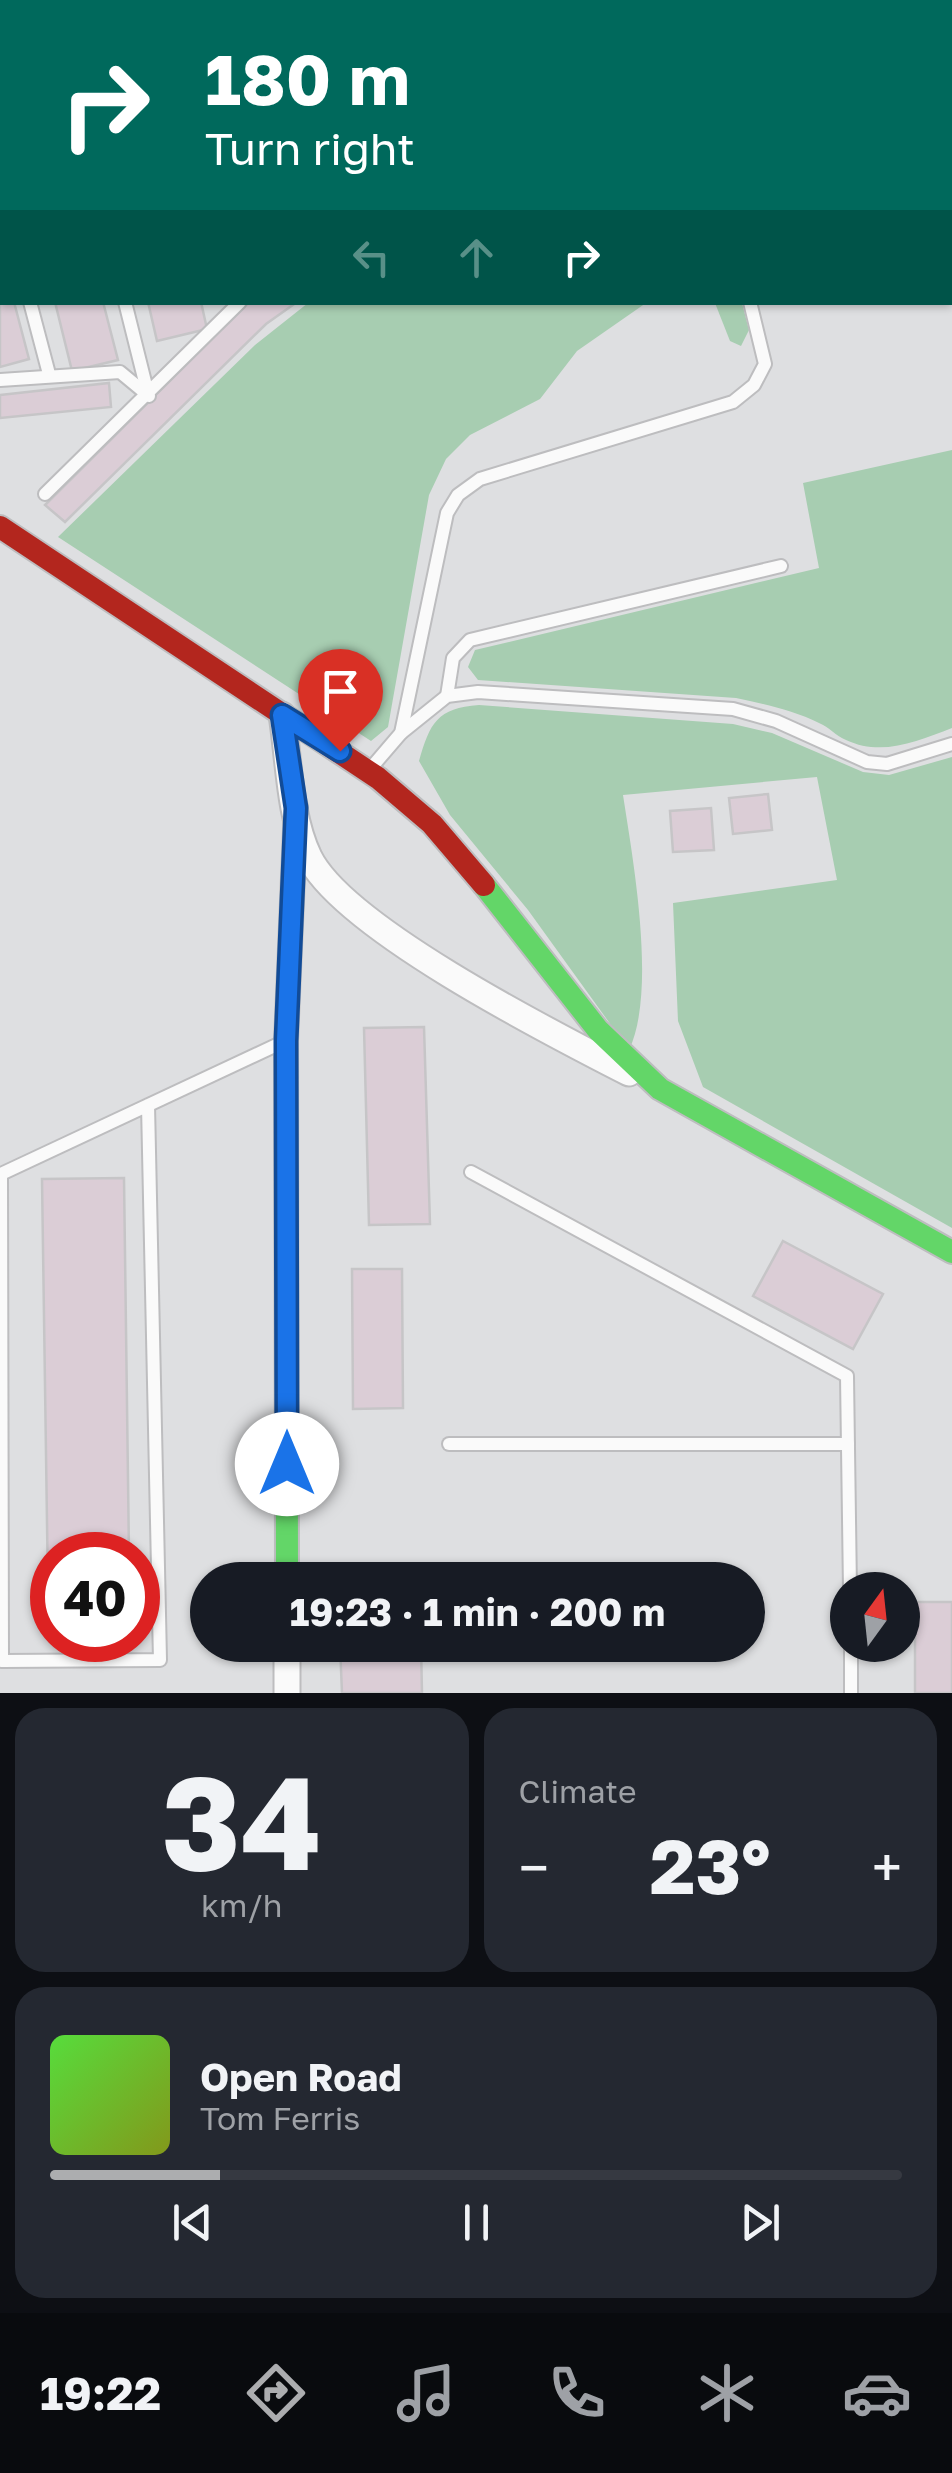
<!DOCTYPE html>
<html lang="en">
<head>
<meta charset="utf-8">
<style>
  body { margin:0; font-family:"Golos Text",sans-serif; background:#242831; color:#f1f3f6; height:100vh; display:flex; flex-direction:column; font-size:38px; white-space:nowrap }
  * { box-sizing:border-box; margin:0 }
  p { font-size:32px; color:#9ea1a6 }
  .icon { flex:none; width:55px; height:55px; fill:none; stroke:currentColor; stroke-width:2; stroke-linecap:round; stroke-linejoin:round }
  .map { position:relative; height:1693px; overflow:hidden }
  .panel { display:flex; flex-direction:column; gap:15px; padding:15px; background:#0d0f14; flex:1 }
  .panel>* { flex:none }
  .guide { position:absolute; left:0px; top:0px; width:952px; height:305px; box-shadow:0 2px 8px #0004; background:#00695c; color:#fff; overflow:hidden }
  .needle { width:65px; rotate:15deg }
  .tools { position:absolute; left:830px; top:1572px; display:grid; gap:20px }
  .tools a { display:grid; place-items:center; width:90px; height:90px; border-radius:50%; background:#171b24; box-shadow:0 2px 8px #0004; font-size:50px }
  .speed { position:absolute; left:30px; top:1532px; display:flex; gap:20px; font-size:50px; font-weight:700; text-align:center }
  .speed>* { display:grid; place-content:center; width:130px; height:130px; border-radius:50%; background:#171b24; box-shadow:0 2px 8px #0004; line-height:1 }
  .speed .limit { border:15px solid #d22; background:#fff; color:#111 }
  .pin { position:absolute; display:grid; place-items:center; width:85px; height:85px; color:#fff; margin:-102px -42px; border-radius:50% 50% 50% 0; rotate:-45deg; box-shadow:0 0 10px #0007 }
  .pin .icon { rotate:45deg }
  .me { position:absolute; width:110px; margin:-55px; rotate:0deg; stroke-linejoin:round; filter:drop-shadow(0 0 8px #0008) }
  .turn { display:flex; align-items:center; gap:35px; height:210px; padding:0 40px; font-size:45px }
  .turn .icon { width:130px; height:130px; stroke-width:2.5 }
  .turn b { display:block; font-size:70px; line-height:85px }
  .lanes { display:flex; align-items:center; height:95px; padding:0 40px; background:#0003; justify-content:center; gap:50px; direction:ltr }
  .lanes .off { opacity:.35 }
  .big { font-size:75px; font-weight:700; line-height:1.1 }
  .panel .widget { flex:1; display:flex; flex-direction:column; justify-content:center; gap:15px; min-width:0; padding:0 35px; border-radius:30px; background:#242831 }
  .panel .dial { align-items:center; gap:0 }
  .dial b { font-size:130px; line-height:1 }
  .song { display:flex; align-items:center; gap:30px }
  .cover { width:120px; height:120px; border-radius:15px; background:linear-gradient(135deg,hsl(110 70% 55%),hsl(70 70% 35%)) }
  .played { height:10px; border-radius:5px; background:linear-gradient(90deg,#acadaf 20%,#363941 20%) }
  .keys { display:flex; justify-content:space-around; direction:ltr }
  .heat { display:flex; justify-content:space-between; align-items:center; font-size:55px; direction:ltr }
  .panel .tiles { flex:1; display:grid; gap:15px; grid-template-columns:1fr 1fr }
  .widget:last-child { grid-column:span 2 }
  .trip { position:absolute; left:190px; top:1562px; width:575px; height:100px; border-radius:50px; background:#171b24; box-shadow:0 2px 8px #0004; font-weight:700; line-height:100px; text-align:center }
  .tabs { display:flex; height:160px; justify-content:space-around; align-items:center; background:#090b0e; color:#9ea1a6 }
  .tabs .icon { width:70px; height:70px }
  .tabs .on { color:#acadaf }
  .tabs b { font-size:45px; color:#f1f3f6 }
  .map>svg:first-child { display:block }
  .green { fill:#a7cdb1 }
  .building { fill:#dbcdd6; stroke:#c6c5c7; stroke-width:2.5 }
  .lines { fill:none; stroke-linecap:round; stroke-linejoin:round }
  .lane-casing { stroke:#bdbdbf; stroke-width:16 }
  .street-casing { stroke:#bdbdbf; stroke-width:29 }
  .fast-casing { stroke:#bdbdbf; stroke-width:26 }
  .jam-casing { stroke:#bdbdbf; stroke-width:26 }
  .lane { stroke:#fafafa; stroke-width:12 }
  .street { stroke:#fafafa; stroke-width:25 }
  .fast { stroke:#63d668; stroke-width:22 }
  .jam { stroke:#b3261e; stroke-width:22 }
  .route-casing { stroke:#114b97; stroke-width:25 }
  .route { stroke:#1a73e8; stroke-width:18 }
</style>
</head>
<body>
<div class="map">
<svg width="952" height="1693" viewBox="0 0 952 1693">
  <rect width="100%" height="100%" fill="#dedfe1"/>
  <g class="green">
    <polygon points="308,303 646,303 577,351 540,399 470,435 446,459 429,495 388,727 371,741 58,537 255,345"/>
    <polygon points="715,303 742,303 749,330 741,346 730,341"/>
    <path d="M952 450V728C918 741 882 757 846 740 836 736 829 727 819 723 793 710 764 704 736 698L478 680 468 667 475 650 819 568 803 483Z"/>
    <path d="M479 705 733 724 772 733 863 772 889 775 952 757V1228L703 1087 678 1021 673 903 837 880 817 777 623 795C633 860 657 991 629 1050L528 910 450 815 419 761C430 723 437 708 479 705Z"/>
  </g>
  <g class="building">
    <polygon points="0,0 26,2 2,2 2,100"/>
    <polygon points="0,250 2,302 14,302 29,359 0,367"/>
    <polygon points="55,302 103,302 118,360 72,371"/>
    <polygon points="148,302 201,302 207,329 157,341"/>
    <polygon points="249,302 297,302 266,324 65,522 45,505"/>
    <polygon points="109,383 111,407 0,418 0,395"/>
    <polygon points="768,794 772,830 733,834 729,798"/>
    <polygon points="711,808 714,850 673,852 670,811"/>
    <polygon points="424,1027 430,1224 369,1225 364,1028"/>
    <polygon points="124,1178 129,1555 52,1555 52,1591 48,1591 42,1179"/>
    <polygon points="783,1241 883,1294 853,1349 753,1296"/>
    <polygon points="352,1269 402,1269 403,1408 353,1409"/>
    <rect x="915" y="1602" width="37" height="91"/>
    <polygon points="340,1645 421,1645 422,1693 342,1693"/>
  </g>
  <g class="lines">
    <g class="lane-casing">
      <g id="lane">
        <polyline points="47,0 48,2"/>
        <polyline points="145,0 146,2"/>
        <polyline points="239,0 240,2"/>
        <polyline points="330,0 330,2"/>
        <polyline points="412,0 412,2"/>
        <polyline points="874,0 874,2"/>
        <polyline points="492,2 494,0"/>
        <polyline points="0,183 2,193"/>
        <polyline points="30,302 49,374"/>
        <polyline points="125,302 148,394"/>
        <polyline points="0,380 120,372 149,396"/>
        <polyline points="45,494 240,302"/>
        <polyline points="447,696 453,658 470,640 781,566"/>
        <polyline points="401,733 447,696 478,692 733,709 776,721 867,762 887,764 952,744"/>
        <polyline points="371,768 401,733 447,513 458,495 480,479 733,402 754,385 765,364 750,302"/>
        <polyline points="148,1105 160,1660 2,1661 1,1174 283,1042"/>
        <polyline points="471,1172 847,1376 850,1590"/>
        <polyline points="449,1444 848,1444"/>
        <polyline points="851,1645 851,1693"/>
      </g>
    </g>
    <g class="street-casing">
      <g id="street">
        <path d="M282 715C289 759 289 816 309 857 344 928 553 1034 629 1073"/>
        <polyline points="287,1645 287,1693"/>
      </g>
    </g>
    <g class="fast-casing">
      <g id="fast">
        <polyline points="484,885 598,1030 660,1089 952,1252"/>
        <polyline points="287,1580 286,1041 296,807"/>
      </g>
    </g>
    <g class="jam-casing">
      <polyline id="jam" points="0,527 378,778 432,824 484,885"/>
    </g>
    <use href="#lane" class="lane"/>
    <use href="#street" class="street"/>
    <use href="#fast" class="fast"/>
    <use href="#jam" class="jam"/>
  </g>
  <g class="lines">
    <g class="route-casing">
      <polyline id="route" points="287,1464 286,1041 296,808 282,715 340,751"/>
    </g>
    <use href="#route" class="route"/>
  </g>
</svg>
<div class="tools">
<a><svg class="needle" viewBox="-14 -14 28 28"><path d="M0-13l5 13h-10z" fill="#e53935"/><path d="M0 13l5-13h-10z" fill="#9ea1a6"/></svg></a>
</div>
<div class="speed"><div class="limit">40</div></div>
<div class="pin" style="left:340px;top:751px;background:#d93025"><svg class="icon" aria-label="arrive" viewBox="0 0 24 24"><path d="M6 21V4h12l-3 4 3 4H6"/></svg></div>
<svg class="me" style="left:287px;top:1464px" viewBox="-20 -20 40 40"><circle r="19" fill="#fff"/><path d="M0-13L10 11 0 6-10 11z" fill="#1a73e8"/></svg>
<div class="trip">19:23 · 1 min · 200 m</div>
<div class="guide">
<div class="turn"><svg class="icon" aria-label="right" viewBox="0 0 24 24"><path d="M7 20v-9h11M14 6l5 5-5 5"/></svg><div><b>180 m</b>Turn right</div></div>
<div class="lanes"><svg class="icon off" aria-label="left" viewBox="0 0 24 24"><path d="M17 20v-9H6M10 6l-5 5 5 5"/></svg><svg class="icon off" aria-label="ahead" viewBox="0 0 24 24"><path d="M12 20V5M6 11l6-6 6 6"/></svg><svg class="icon" aria-label="right" viewBox="0 0 24 24"><path d="M7 20v-9h11M14 6l5 5-5 5"/></svg></div>
</div>
</div>
<section class="panel">
<div class="tiles">
<div class="widget dial"><b>34</b><p>km/h</p></div>
<div class="widget"><p>Climate</p>
<div class="heat"><a>−</a><b class="big">23°</b><a>+</a></div>
</div>
<div class="widget">
<div class="song"><i class="cover"></i><div><b>Open Road</b><p>Tom Ferris</p></div></div>
<div class="played"></div>
<div class="keys"><svg class="icon" aria-label="previous" viewBox="0 0 24 24"><path d="M18 5L8 12l10 7zM5 5v14"/></svg><svg class="icon" aria-label="pause" viewBox="0 0 24 24"><path d="M8 5v14M16 5v14"/></svg><svg class="icon" aria-label="next" viewBox="0 0 24 24"><path d="M6 5l10 7-10 7zM19 5v14"/></svg></div>
</div>
</div>
</section>
<nav class="tabs">
<b>19:22</b>
<svg class="icon on" aria-label="directions" viewBox="0 0 24 24"><path d="M12 3l9 9-9 9-9-9zM9 14v-3h6M13 9l2 2-2 2"/></svg>
<svg class="icon" aria-label="music" viewBox="0 0 24 24"><path d="M9 18V5l10-2v13"/><circle cx="6" cy="18" r="3"/><circle cx="16" cy="16" r="3"/></svg>
<svg class="icon" aria-label="phone" viewBox="0 0 24 24"><path d="M5 4h4l2 5-3 2q2 4 5 5l2-3 5 2v4C11 20 4 13 5 4z"/></svg>
<svg class="icon" aria-label="climate" viewBox="0 0 24 24"><path d="M12 3v18M4 7l16 10M4 17L20 7"/></svg>
<svg class="icon" aria-label="car" viewBox="0 0 24 24"><path d="M5 17H2v-5l4-1 3-4h7l3 4 3 1v5h-3M9 17h6M6 11h13"/><circle cx="7" cy="17" r="2"/><circle cx="17" cy="17" r="2"/></svg>
</nav>
</body>
</html>
